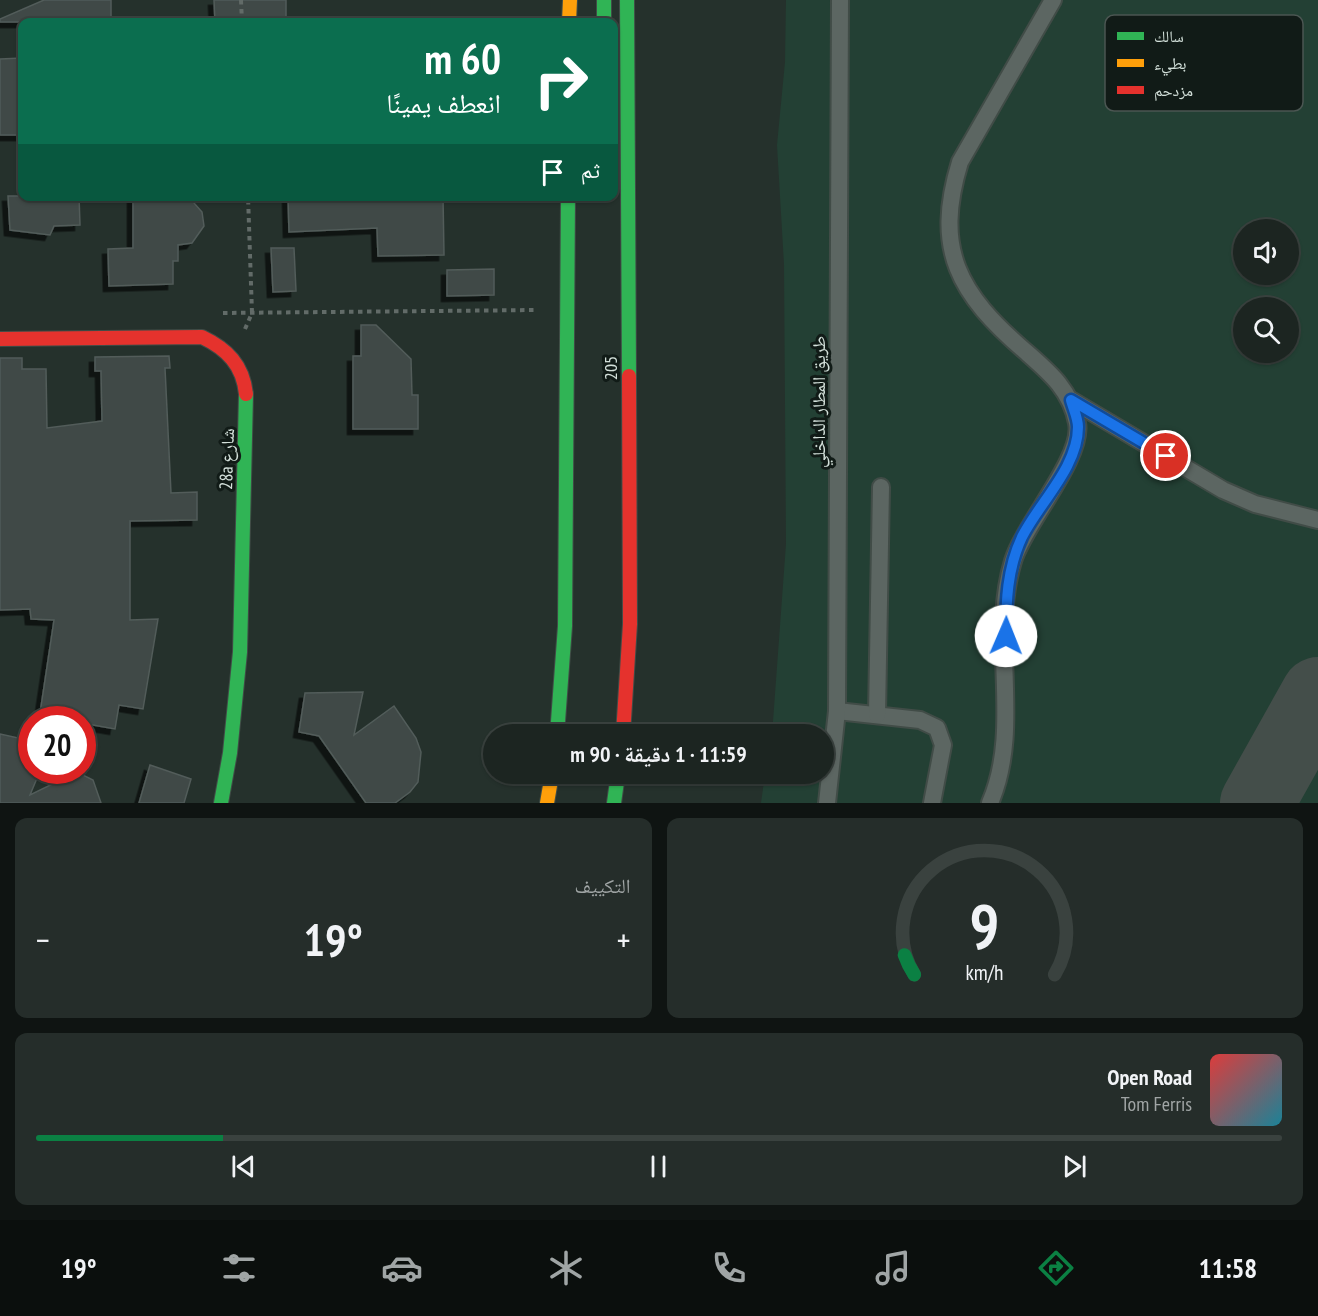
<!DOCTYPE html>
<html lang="ar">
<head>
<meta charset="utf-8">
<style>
  body { margin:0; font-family:"PT Sans Narrow","Noto Naskh Arabic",sans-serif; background:#252d2a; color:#f1f3f6; direction:rtl; height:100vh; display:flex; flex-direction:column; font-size:22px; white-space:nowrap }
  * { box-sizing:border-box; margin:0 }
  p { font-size:20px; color:#a0a5a5 }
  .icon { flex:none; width:33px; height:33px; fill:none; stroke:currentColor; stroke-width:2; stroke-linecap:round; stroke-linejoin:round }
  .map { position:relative; height:803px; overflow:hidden; direction:ltr }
  .side { display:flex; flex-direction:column; gap:15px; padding:15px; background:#0f1412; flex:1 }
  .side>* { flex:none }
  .banner { position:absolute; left:18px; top:18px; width:600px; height:183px; border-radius:12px; box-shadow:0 2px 4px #0004,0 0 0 2px #3a423f; direction:rtl; background:#0b6e4f; color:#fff; overflow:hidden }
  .buttons { position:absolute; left:1233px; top:219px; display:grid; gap:12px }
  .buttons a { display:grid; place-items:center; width:66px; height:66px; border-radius:50%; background:#1c2521; box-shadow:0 2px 4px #0004,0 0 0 2px #3a423f; font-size:30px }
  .speed { position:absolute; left:18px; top:706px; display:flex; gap:12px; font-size:30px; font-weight:700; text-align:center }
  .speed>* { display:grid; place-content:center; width:78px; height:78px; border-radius:50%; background:#1c2521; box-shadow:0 2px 4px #0004,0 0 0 2px #3a423f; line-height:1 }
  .speed .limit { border:9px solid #d22; background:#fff; color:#111 }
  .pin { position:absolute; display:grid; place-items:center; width:51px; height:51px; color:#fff; margin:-26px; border:3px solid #fff; border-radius:50%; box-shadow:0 2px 6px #0007 }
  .me { position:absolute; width:66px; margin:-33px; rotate:1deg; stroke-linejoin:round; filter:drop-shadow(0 0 4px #0008) }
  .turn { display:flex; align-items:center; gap:21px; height:126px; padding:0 18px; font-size:27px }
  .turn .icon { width:78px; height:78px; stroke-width:2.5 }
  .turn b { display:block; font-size:42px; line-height:51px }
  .then { display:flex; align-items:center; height:57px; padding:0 18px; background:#0003; gap:12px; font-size:22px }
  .big { font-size:45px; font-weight:800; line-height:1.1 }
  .side .widget { flex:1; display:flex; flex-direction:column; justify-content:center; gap:9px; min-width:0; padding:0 21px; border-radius:12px; background:#252d2a }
  .side .dial { align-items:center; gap:0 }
  .dial svg { height:156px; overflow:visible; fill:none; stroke:#3a423f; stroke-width:7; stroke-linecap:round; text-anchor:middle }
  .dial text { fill:#f1f3f6; stroke:none }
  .song { display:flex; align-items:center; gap:18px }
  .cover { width:72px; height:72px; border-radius:9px; background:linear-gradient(135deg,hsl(0 70% 55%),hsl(190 70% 35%)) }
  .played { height:6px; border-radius:3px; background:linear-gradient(90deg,#0b8043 15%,#3a423f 15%) }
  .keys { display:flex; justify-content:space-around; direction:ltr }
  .heat { display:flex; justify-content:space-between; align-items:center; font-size:33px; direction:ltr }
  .side .tiles { flex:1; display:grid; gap:15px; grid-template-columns:1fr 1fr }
  .widget:last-child { grid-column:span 2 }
  .trip { position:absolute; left:483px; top:724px; width:351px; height:60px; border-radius:30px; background:#1c2521; box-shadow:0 2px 4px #0004,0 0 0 2px #3a423f; font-weight:800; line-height:60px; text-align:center; direction:rtl }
  .dock { display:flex; height:96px; justify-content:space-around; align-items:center; background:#0b0f0d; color:#a0a5a5 }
  .dock .icon { width:42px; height:42px }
  .dock .selected { color:#0b8043 }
  .dock b { font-size:27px; color:#f1f3f6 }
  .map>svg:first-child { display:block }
  .built { fill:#234034; fill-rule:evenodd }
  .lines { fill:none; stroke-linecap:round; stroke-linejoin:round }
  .taxiway { stroke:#444e4a; stroke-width:74 }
  .building { fill:#3f4a47; stroke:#525c5a; stroke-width:1.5; filter:url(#shadow) }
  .lane-casing { stroke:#414c47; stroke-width:20 }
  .fast-casing { stroke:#414c47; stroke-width:16 }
  .slow-casing { stroke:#414c47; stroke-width:16 }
  .jam-casing { stroke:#414c47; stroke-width:16 }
  .path { stroke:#626b68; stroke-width:4; stroke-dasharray:4.5 4.5; stroke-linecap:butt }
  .lane { stroke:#5c6662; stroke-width:16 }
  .fast { stroke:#30b455; stroke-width:14 }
  .slow { stroke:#ff9f0a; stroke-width:14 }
  .jam { stroke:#e5322d; stroke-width:14 }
  .route-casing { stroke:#114b97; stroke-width:15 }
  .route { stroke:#1a73e8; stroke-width:10 }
  .labels { text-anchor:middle; stroke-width:6; stroke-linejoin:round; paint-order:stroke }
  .street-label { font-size:18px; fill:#d3e0da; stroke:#111b17 }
  .key { fill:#111b17; stroke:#4b5652; stroke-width:1.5 }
  .key-label { font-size:16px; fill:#d3e0da }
</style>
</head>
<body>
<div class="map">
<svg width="1318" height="803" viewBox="0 0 1318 803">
  <defs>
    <filter id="shadow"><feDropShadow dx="-5.5" dy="5.5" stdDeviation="0" flood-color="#0009"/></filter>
  </defs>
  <rect width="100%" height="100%" fill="#25312c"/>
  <path class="built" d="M786 0H1318V803H761L765 774H824V735H772L786 544 784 264 777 145 785 62ZM1244 230H1288V274H1244ZM1244 308H1288V352H1244Z"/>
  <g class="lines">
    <polyline class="taxiway" points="1257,803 1318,694"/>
  </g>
  <g class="building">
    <polygon points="44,0 111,0 111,22 0,22 0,19"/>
    <polygon points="214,0 286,0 286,22 215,22"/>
    <polygon points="22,58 22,135 0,135 0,59"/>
    <polygon points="8,196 79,196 80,225 54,226 50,235 10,230"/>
    <polygon points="133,196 194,196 194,203 202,212 204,226 192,243 178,245 178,261 173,261 173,284 109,286 108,249 133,248"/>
    <polygon points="288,196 443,196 444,255 378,256 377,228 289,232"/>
    <polygon points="271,248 294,248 296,291 273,292"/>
    <polygon points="494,269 494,295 447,296 447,270"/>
    <polygon points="361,325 376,325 411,359 412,395 418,395 418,429 353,429 353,356 361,356"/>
    <polygon points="169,356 170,368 165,368 171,493 197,492 197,520 130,521 130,620 158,619 143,709 119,705 115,729 82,723 82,720 39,720 54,620 31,619 30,609 0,610 0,358 22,358 22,369 46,369 47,428 102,421 101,371 95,371 95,357"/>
    <polygon points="363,692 354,735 394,706 416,738 421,752 418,782 410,792 395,803 366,803 319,736 299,732 305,693"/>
    <polygon points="0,734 32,741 32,771 40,771 30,795 77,772 93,780 101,803 0,803"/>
    <polygon points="150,765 191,779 184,803 139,803"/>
  </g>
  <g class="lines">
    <g class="lane-casing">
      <g id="lane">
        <polyline points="1071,400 1223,490 1255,504 1318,520"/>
        <polyline points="837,711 920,720 937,728 943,745 932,803"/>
        <polyline points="877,715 881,487"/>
        <polyline points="827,803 837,711 840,0"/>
        <path d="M990 803C1023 726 989 640 1013 561 1024 524 1084 457 1077 423 1071 390 1049 372 1025 351 959 294 933 250 960 162L1053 0"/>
      </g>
    </g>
    <g class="fast-casing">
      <g id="fast">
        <polyline points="604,0 604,22"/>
        <polyline points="627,0 629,376"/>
        <polyline points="557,735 565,626 568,196"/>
        <polyline points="221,803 230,753 240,652 246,394"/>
        <polyline points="614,803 618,774"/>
      </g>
    </g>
    <g class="slow-casing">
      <g id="slow">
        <polyline points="569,22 570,0"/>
        <polyline points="547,803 552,774"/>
      </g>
    </g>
    <g class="jam-casing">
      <g id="jam">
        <path d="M0 339 202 337C227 349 243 365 246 394"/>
        <polyline points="623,735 630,624 629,376"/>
      </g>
    </g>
    <g class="path">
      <polyline points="241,0 242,22"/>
      <polyline points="223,313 537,310"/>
      <polyline points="245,329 252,313 248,196"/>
    </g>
    <use href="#lane" class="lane"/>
    <use href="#fast" class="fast"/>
    <use href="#slow" class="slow"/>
    <use href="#jam" class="jam"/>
  </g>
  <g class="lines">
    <g class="route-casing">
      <path id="route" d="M1006 636C1006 602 1007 569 1022 537 1039 503 1078 467 1078 427 1078 418 1073 408 1071 400L1166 456"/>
    </g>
    <use href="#route" class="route"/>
  </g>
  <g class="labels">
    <g class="street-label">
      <text transform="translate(611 368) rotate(-90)" y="6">205</text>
      <text transform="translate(819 402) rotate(-90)" y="6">طريق المطار الداخلي</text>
      <text transform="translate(227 459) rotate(-88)" y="6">28a شارع</text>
    </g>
  </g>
  <rect x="1105" y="15" width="198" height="96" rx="9" class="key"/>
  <rect x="1117" y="32" width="27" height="8" fill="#30b455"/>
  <rect x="1117" y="59" width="27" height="8" fill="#ff9f0a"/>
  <rect x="1117" y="86" width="27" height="8" fill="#e5322d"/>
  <g class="key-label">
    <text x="1154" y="42">سالك</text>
    <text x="1154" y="69">بطيء</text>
    <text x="1154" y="96">مزدحم</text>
  </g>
</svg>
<div class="buttons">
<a><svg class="icon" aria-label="sound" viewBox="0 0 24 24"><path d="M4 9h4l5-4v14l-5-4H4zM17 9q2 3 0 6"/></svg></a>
<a><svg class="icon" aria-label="search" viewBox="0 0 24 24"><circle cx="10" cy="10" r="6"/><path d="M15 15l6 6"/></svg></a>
</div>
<div class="speed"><div class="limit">20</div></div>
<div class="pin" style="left:1166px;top:456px;background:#d93025"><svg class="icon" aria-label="arrive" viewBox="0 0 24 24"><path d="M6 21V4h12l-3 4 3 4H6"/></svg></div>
<svg class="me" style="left:1006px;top:636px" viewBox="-20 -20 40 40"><circle r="19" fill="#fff"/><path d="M0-13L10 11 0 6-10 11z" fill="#1a73e8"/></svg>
<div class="trip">11:59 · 1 دقيقة · 90 m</div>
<div class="banner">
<div class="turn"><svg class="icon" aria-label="right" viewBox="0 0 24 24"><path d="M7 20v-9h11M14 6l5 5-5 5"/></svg><div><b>60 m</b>انعطف يمينًا</div></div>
<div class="then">ثم<svg class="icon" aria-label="arrive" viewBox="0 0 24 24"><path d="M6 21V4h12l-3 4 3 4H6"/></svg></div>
</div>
</div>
<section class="side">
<div class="tiles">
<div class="widget dial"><svg viewBox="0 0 100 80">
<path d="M14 69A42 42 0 1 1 86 69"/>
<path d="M14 69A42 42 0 0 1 9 59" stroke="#0b8043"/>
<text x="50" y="56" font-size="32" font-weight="700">9</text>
<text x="50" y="72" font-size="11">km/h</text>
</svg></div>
<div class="widget"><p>التكييف</p>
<div class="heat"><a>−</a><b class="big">19°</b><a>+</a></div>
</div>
<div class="widget">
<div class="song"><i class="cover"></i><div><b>Open Road</b><p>Tom Ferris</p></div></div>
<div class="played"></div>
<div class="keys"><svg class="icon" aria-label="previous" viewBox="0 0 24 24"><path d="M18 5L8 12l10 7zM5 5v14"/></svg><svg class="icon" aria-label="pause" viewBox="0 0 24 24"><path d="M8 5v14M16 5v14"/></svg><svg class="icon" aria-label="next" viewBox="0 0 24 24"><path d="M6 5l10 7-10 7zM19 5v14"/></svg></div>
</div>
</div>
</section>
<nav class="dock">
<b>11:58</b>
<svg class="icon selected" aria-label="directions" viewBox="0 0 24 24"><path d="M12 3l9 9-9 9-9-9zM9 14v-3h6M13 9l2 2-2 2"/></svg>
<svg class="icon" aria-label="music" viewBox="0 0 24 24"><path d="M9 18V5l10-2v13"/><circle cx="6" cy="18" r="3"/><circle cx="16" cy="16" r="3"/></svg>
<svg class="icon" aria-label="phone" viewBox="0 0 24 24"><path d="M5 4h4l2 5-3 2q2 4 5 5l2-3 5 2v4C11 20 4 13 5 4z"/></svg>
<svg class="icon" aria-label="climate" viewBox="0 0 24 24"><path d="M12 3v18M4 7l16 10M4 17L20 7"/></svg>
<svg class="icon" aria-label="car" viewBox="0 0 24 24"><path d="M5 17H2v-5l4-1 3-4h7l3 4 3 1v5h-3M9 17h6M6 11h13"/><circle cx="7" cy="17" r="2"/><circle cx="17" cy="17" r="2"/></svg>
<svg class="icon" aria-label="filters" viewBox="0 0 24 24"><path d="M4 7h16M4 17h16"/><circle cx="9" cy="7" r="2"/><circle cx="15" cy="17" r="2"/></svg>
<b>19°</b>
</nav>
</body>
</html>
